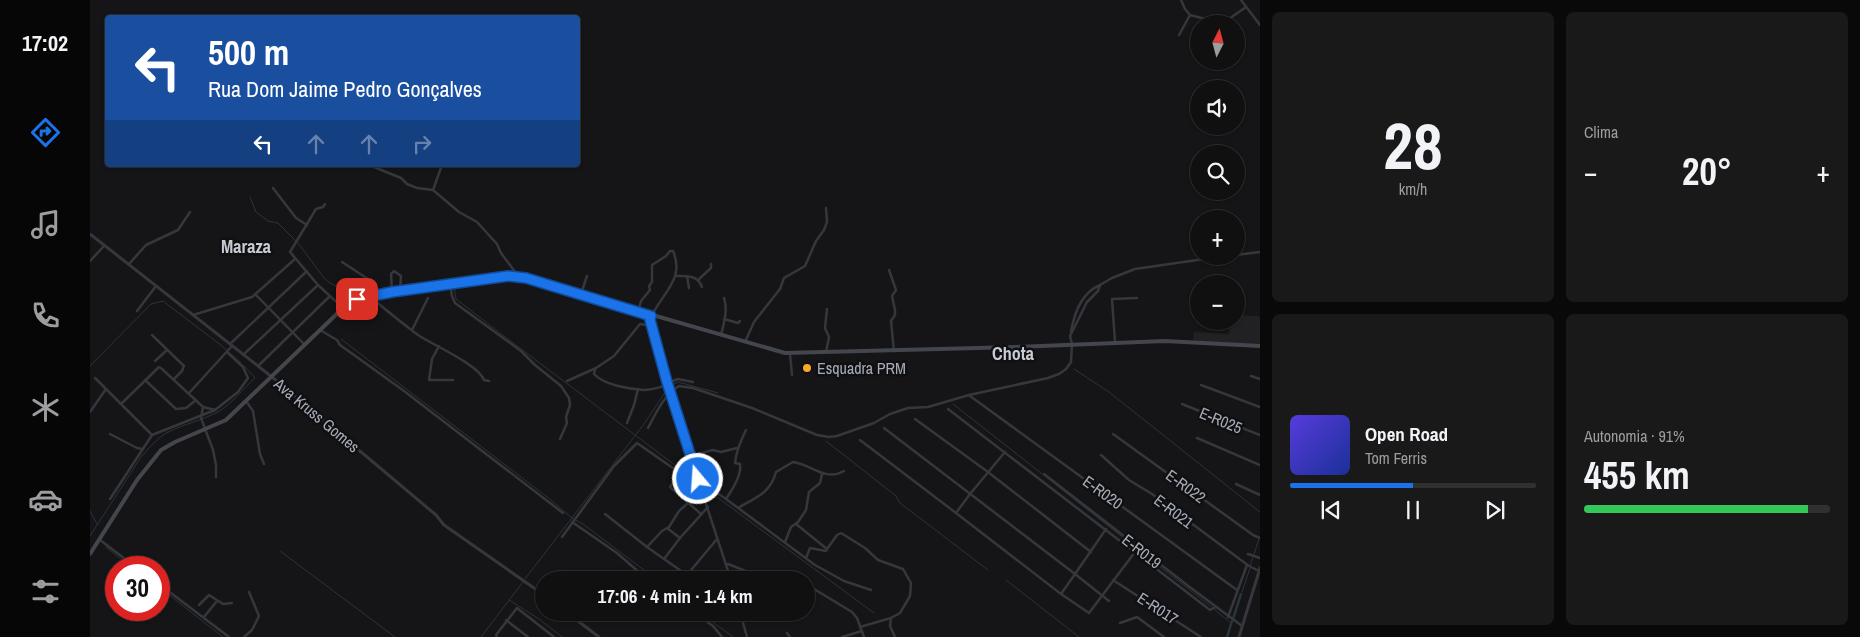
<!DOCTYPE html>
<html lang="pt">
<head>
<meta charset="utf-8">
<style>
  body { margin:0; font-family:"Archivo Narrow",sans-serif; background:#19191a; color:#f1f3f6; height:100vh; display:flex; flex-direction:column; font-size:19px; white-space:nowrap }
  * { box-sizing:border-box; margin:0 }
  p { font-size:16px; color:#9c9d9f }
  .icon { flex:none; width:28px; height:28px; fill:none; stroke:currentColor; stroke-width:2; stroke-linecap:round; stroke-linejoin:round }
  .map { position:relative; flex:1; overflow:hidden }
  .side { display:flex; flex-direction:column; gap:12px; padding:12px; background:#090909; width:600px }
  .side>* { flex:none }
  .banner { position:absolute; left:15px; top:15px; width:475px; height:152px; border-radius:5px; box-shadow:0 1px 4px #0004,0 0 0 1px #303031; background:#1a4fa0; color:#fff; overflow:hidden }
  .needle { width:32px; rotate:6deg }
  .controls { position:absolute; left:1100px; top:15px; display:grid; gap:10px }
  .controls a { display:grid; place-items:center; width:55px; height:55px; border-radius:50%; background:#101011; box-shadow:0 1px 4px #0004,0 0 0 1px #303031; font-size:25px }
  .speed { position:absolute; left:15px; top:556px; display:flex; gap:10px; font-size:25px; font-weight:700; text-align:center }
  .speed>* { display:grid; place-content:center; width:65px; height:65px; border-radius:50%; background:#101011; box-shadow:0 1px 4px #0004,0 0 0 1px #303031; line-height:1 }
  .speed .limit { border:8px solid #d22; background:#fff; color:#111 }
  .pin { position:absolute; display:grid; place-items:center; width:42px; height:42px; color:#fff; margin:-21px; border-radius:10px; box-shadow:0 2px 8px #0006 }
  .me { position:absolute; width:55px; margin:-28px; rotate:342deg; stroke-linejoin:round; filter:drop-shadow(0 0 4px #0008) }
  .turn { display:flex; align-items:center; gap:18px; height:105px; padding:0 20px; font-size:22px }
  .turn .icon { width:65px; height:65px; stroke-width:2.5 }
  .turn b { display:block; font-size:35px; line-height:42px }
  .lanes { display:flex; align-items:center; height:48px; padding:0 20px; background:#0003; justify-content:center; gap:25px; direction:ltr }
  .lanes .off { opacity:.35 }
  .big { font-size:38px; font-weight:700; line-height:1.1 }
  .side .card { flex:1; display:flex; flex-direction:column; justify-content:center; gap:8px; min-width:0; padding:0 18px; border-radius:8px; background:#19191a }
  .side .dial { align-items:center; gap:0 }
  .dial b { font-size:65px; line-height:1 }
  .song { display:flex; align-items:center; gap:15px }
  .cover { width:60px; height:60px; border-radius:8px; background:linear-gradient(135deg,hsl(250 70% 55%),hsl(230 70% 35%)) }
  .played { height:5px; border-radius:2px; background:linear-gradient(90deg,#1a73e8 50%,#303031 50%) }
  .keys { display:flex; justify-content:space-around; direction:ltr }
  .heat { display:flex; justify-content:space-between; align-items:center; font-size:28px; direction:ltr }
  .charge { height:8px; border-radius:4px; background:linear-gradient(90deg,#34c759 91%,#303031 0) }
  .side .tiles { flex:1; display:grid; gap:12px; grid-template-columns:repeat(2,1fr) }
  .trip { position:absolute; left:445px; top:571px; width:280px; height:50px; border-radius:25px; background:#101011; box-shadow:0 1px 4px #0004,0 0 0 1px #303031; font-weight:700; line-height:50px; text-align:center }
  main { display:flex; flex:1; min-height:0 }
  .tab-bar { display:flex; flex-direction:column; width:90px; justify-content:space-around; align-items:center; background:#060607; color:#9c9d9f }
  .tab-bar .icon { width:35px; height:35px }
  .tab-bar .selected { color:#1a73e8 }
  .tab-bar b { font-size:22px; color:#f1f3f6 }
  .map>svg:first-child { display:block }
  .built { fill:#212124 }
  .lines { fill:none; stroke-linecap:round; stroke-linejoin:round }
  .stream { stroke:#2a343b; stroke-width:1 }
  .canal { stroke:#2a343b; stroke-width:2.5 }
  .minor { stroke:#35373c; stroke-width:2.5 }
  .tertiary { stroke:#35373c; stroke-width:3 }
  .secondary { stroke:#43464c; stroke-width:4 }
  .route-casing { stroke:#114b97; stroke-width:12 }
  .route { stroke:#1a73e8; stroke-width:9 }
  .poi-dot { fill:#f9aa2a; stroke:#101012; stroke-width:2 }
  .labels { text-anchor:middle; stroke-width:5; stroke-linejoin:round; paint-order:stroke }
  .poi-label { font-size:16px; fill:#a6acb7; stroke:#101012; text-anchor:start }
  .street-label { font-size:16px; fill:#a6acb7; stroke:#101012 }
  .neighbourhood-label { font-size:18px; font-weight:bold; fill:#c7cbd3; stroke:#101012 }
</style>
</head>
<body>
<main>
<nav class="tab-bar">
<b>17:02</b>
<svg class="icon selected" aria-label="directions" viewBox="0 0 24 24"><path d="M12 3l9 9-9 9-9-9zM9 14v-3h6M13 9l2 2-2 2"/></svg>
<svg class="icon" aria-label="music" viewBox="0 0 24 24"><path d="M9 18V5l10-2v13"/><circle cx="6" cy="18" r="3"/><circle cx="16" cy="16" r="3"/></svg>
<svg class="icon" aria-label="phone" viewBox="0 0 24 24"><path d="M5 4h4l2 5-3 2q2 4 5 5l2-3 5 2v4C11 20 4 13 5 4z"/></svg>
<svg class="icon" aria-label="climate" viewBox="0 0 24 24"><path d="M12 3v18M4 7l16 10M4 17L20 7"/></svg>
<svg class="icon" aria-label="car" viewBox="0 0 24 24"><path d="M5 17H2v-5l4-1 3-4h7l3 4 3 1v5h-3M9 17h6M6 11h13"/><circle cx="7" cy="17" r="2"/><circle cx="17" cy="17" r="2"/></svg>
<svg class="icon" aria-label="filters" viewBox="0 0 24 24"><path d="M4 7h16M4 17h16"/><circle cx="9" cy="7" r="2"/><circle cx="15" cy="17" r="2"/></svg>
</nav>
<div class="map">
<svg width="1170" height="637" viewBox="0 0 1170 637">
  <rect width="100%" height="100%" fill="#151517"/>
  <polygon class="built" points="1146,315 1168,316 1170,318 1170,346 1103,341 1104,332 1139,334 1140,321 1146,321"/>
  <g class="lines">
    <g class="stream">
      <polyline points="160,197 166,212 178,221 188,223 208,243 234,278 240,283 260,293 271,293"/>
      <polyline points="364,286 366,299 397,323"/>
      <polyline points="398,324 606,481"/>
      <polyline points="251,339 461,500 482,518 493,524 567,580"/>
      <polyline points="0,366 61,304 73,301 132,346 151,363"/>
      <polyline points="984,369 1019,392 1170,512"/>
      <polyline points="581,386 588,382 628,393"/>
      <polyline points="863,404 1054,554"/>
      <polyline points="736,441 806,496 810,503 898,570"/>
      <polyline points="612,486 784,613"/>
      <polyline points="0,511 7,524"/>
      <path d="M0 536 51 457C58 449 65 441 73 435 91 424 113 421 131 410 143 402 154 388 165 378L154 366"/>
      <polyline points="16,547 42,568"/>
      <polyline points="190,551 305,637"/>
      <polyline points="1057,557 1123,608"/>
      <polyline points="1160,566 1170,536"/>
      <polyline points="435,579 554,424 578,388"/>
      <polyline points="916,580 989,637"/>
      <polyline points="69,587 133,637"/>
      <polyline points="1152,592 1160,568"/>
      <polyline points="419,600 449,619 472,637"/>
      <polyline points="1125,610 1141,623"/>
      <polyline points="609,612 643,637"/>
      <polyline points="391,637 433,582"/>
    </g>
    <g class="canal">
      <polyline points="1143,619 1151,594"/>
      <polyline points="1137,637 1142,621"/>
    </g>
    <g class="minor">
      <polyline points="1091,0 1095,9 1100,15 1127,22 1136,21 1156,7"/>
      <polyline points="1151,0 1170,25"/>
      <polyline points="1089,35 1100,15"/>
      <polyline points="284,167 311,178 317,184 327,188 343,190 369,212 387,222 407,244 411,253 428,276"/>
      <polyline points="183,188 206,218 217,225"/>
      <polyline points="343,190 352,165"/>
      <polyline points="235,204 233,207 226,209 200,252 228,285 253,308"/>
      <polyline points="1146,255 1170,252"/>
      <polyline points="0,261 14,246"/>
      <polyline points="252,262 278,279 284,295"/>
      <polyline points="39,264 56,245 88,230 100,212"/>
      <polyline points="799,270 806,290 802,296 805,310 805,315 801,321 804,351"/>
      <path d="M586 276C596 276 608 275 612 287"/>
      <polyline points="597,276 599,288"/>
      <polyline points="608,280 621,268 621,264"/>
      <polyline points="360,283 362,296 365,303 431,351 445,365 471,386 479,398 480,405 476,417 477,423 470,439"/>
      <polyline points="302,292 301,274 304,271 311,276 310,291"/>
      <polyline points="491,294 497,276"/>
      <polyline points="166,295 215,345"/>
      <path d="M280 296C295 310 311 322 328 335 343 345 389 365 394 380L399 381"/>
      <polyline points="47,311 66,286"/>
      <path d="M548 311 551 301 560 290 559 286 562 282V265L576 256 580 251H583C596 281 569 295 560 320L591 428 641 580"/>
      <polyline points="103,315 162,297 205,259"/>
      <polyline points="634,319 648,323 650,321"/>
      <polyline points="230,330 247,340 250,345 314,391 473,513"/>
      <polyline points="322,330 338,298"/>
      <path d="M981 332C984 314 991 293 1010 285"/>
      <polyline points="62,335 94,366 92,371 84,379"/>
      <path d="M631 335C634 323 638 310 634 298"/>
      <polyline points="655,342 664,322 690,289 694,278 715,266 726,241 734,230 737,222 736,208"/>
      <polyline points="1025,342 1022,299 1047,298"/>
      <polyline points="140,344 217,271"/>
      <polyline points="349,346 342,359 339,380 363,380"/>
      <polyline points="736,352 739,337 735,328 737,309"/>
      <polyline points="700,354 702,375"/>
      <polyline points="153,355 228,285"/>
      <polyline points="65,361 77,350"/>
      <polyline points="168,366 240,296"/>
      <path d="M505 369 504 374C514 385 539 389 554 390 562 390 570 387 578 385"/>
      <polyline points="1161,376 1170,379"/>
      <polyline points="5,378 62,435"/>
      <polyline points="55,380 86,409 96,408 106,400"/>
      <polyline points="477,381 506,368 524,356 550,324 562,326"/>
      <polyline points="577,383 588,379 603,382"/>
      <polyline points="1111,385 1170,407"/>
      <polyline points="99,393 142,346"/>
      <polyline points="880,396 1147,590"/>
      <polyline points="156,401 163,411 170,454 174,464"/>
      <polyline points="31,404 69,367 72,369 113,407 111,418 123,450 126,465 126,477"/>
      <polyline points="1092,404 1170,435"/>
      <polyline points="113,407 125,410"/>
      <polyline points="858,409 1120,610 1126,607"/>
      <polyline points="0,412 16,389"/>
      <polyline points="825,419 898,472 1001,552"/>
      <polyline points="537,423 544,405 548,389"/>
      <path d="M558 428C566 413 574 395 589 386L603 388 662 408 727 435 739 437 747 436 784 423 800 414 818 408 838 407 879 395 958 378 969 374 976 369 981 362 982 344 980 336 997 302 1008 291 1010 285 1022 278 1045 269 1135 256"/>
      <polyline points="794,428 985,574 1016,529"/>
      <polyline points="20,434 47,448 52,449"/>
      <polyline points="1023,434 1163,535 1170,538"/>
      <polyline points="1107,438 1170,465"/>
      <polyline points="770,440 866,513 880,494 915,452"/>
      <polyline points="1011,455 1039,480 1062,494 1159,566 1169,571"/>
      <polyline points="600,456 623,450 631,452 647,448"/>
      <polyline points="590,473 580,487 611,514"/>
      <polyline points="954,474 1097,585 1152,626"/>
      <polyline points="610,484 617,486 636,499 725,565 754,581 781,590"/>
      <polyline points="1146,484 1170,495"/>
      <polyline points="20,499 62,435 125,410 148,392 158,378 153,367 137,352"/>
      <path d="M636 499C642 490 652 475 650 464L645 463C646 451 651 440 656 430"/>
      <path d="M648 508C666 497 680 494 686 472L703 462C721 464 735 482 754 471"/>
      <polyline points="866,513 971,594 999,613 1045,552"/>
      <polyline points="515,514 557,547 572,531 579,527 589,511 598,503"/>
      <polyline points="482,522 527,553 558,580"/>
      <polyline points="706,524 737,549"/>
      <polyline points="577,528 590,538 618,507"/>
      <polyline points="472,537 524,466 547,443 610,487"/>
      <polyline points="590,538 574,559 597,575 627,539"/>
      <polyline points="10,540 47,568"/>
      <polyline points="695,542 701,527 708,522 716,510 719,492 730,483 732,474"/>
      <polyline points="557,547 574,559"/>
      <polyline points="737,549 747,535 751,533 775,548 788,560 813,569 821,583 820,596 810,613 801,618 770,627"/>
      <polyline points="1158,554 1170,558"/>
      <polyline points="716,558 720,548 736,551 737,549"/>
      <polyline points="638,564 678,580"/>
      <polyline points="1023,580 1111,637"/>
      <polyline points="69,584 139,637"/>
      <polyline points="716,591 719,592 724,589 762,612 767,618 774,637"/>
      <polyline points="971,594 985,574 1019,601"/>
      <polyline points="109,605 119,595 133,604 142,603"/>
      <polyline points="603,612 623,626 632,637"/>
      <polyline points="650,612 657,637"/>
      <polyline points="114,617 127,601"/>
      <polyline points="1138,617 1157,565"/>
      <polyline points="801,618 800,626 805,637"/>
      <polyline points="416,620 438,637"/>
      <polyline points="1030,623 1047,617 1074,637"/>
      <polyline points="697,633 700,637"/>
      <polyline points="154,637 162,630 169,616 159,592"/>
      <polyline points="407,637 406,635 427,608 464,637"/>
      <polyline points="752,637 772,631"/>
    </g>
    <g class="tertiary">
      <polyline points="0,234 182,377 346,515 354,525 454,595"/>
      <polyline points="476,612 509,637"/>
      <polyline points="1149,637 1170,568"/>
    </g>
    <polyline class="secondary" points="0,554 47,480 71,450 85,442 136,420 253,308 267,299 284,295 392,278 413,276 427,276 695,353 926,347 1075,341 1170,346"/>
  </g>
  <g class="lines">
    <g class="route-casing">
      <polyline id="route" points="267,299 302,292 418,276 436,278 561,316 560,320 577,382 608,479"/>
    </g>
    <use href="#route" class="route"/>
  </g>
  <circle class="poi-dot" cx="717" cy="368" r="5"/>
  <g class="labels">
    <g class="poi-label">
      <text x="727" y="374">Esquadra PRM</text>
    </g>
    <g class="street-label">
      <text transform="translate(227 415) rotate(40)" y="6">Ava Kruss Gomes</text>
      <text transform="translate(1131 420) rotate(22)" y="6">E-R025</text>
      <text transform="translate(1096 486) rotate(36)" y="6">E-R022</text>
      <text transform="translate(1013 492) rotate(36)" y="6">E-R020</text>
      <text transform="translate(1084 511) rotate(37)" y="6">E-R021</text>
      <text transform="translate(1052 551) rotate(38)" y="6">E-R019</text>
      <text transform="translate(1068 608) rotate(33)" y="6">E-R017</text>
    </g>
    <g class="neighbourhood-label">
      <text x="156" y="253">Maraza</text>
      <text x="923" y="360">Chota</text>
    </g>
  </g>
</svg>
<div class="controls">
<a><svg class="needle" viewBox="-14 -14 28 28"><path d="M0-13l5 13h-10z" fill="#e53935"/><path d="M0 13l5-13h-10z" fill="#9c9d9f"/></svg></a>
<a><svg class="icon" aria-label="sound" viewBox="0 0 24 24"><path d="M4 9h4l5-4v14l-5-4H4zM17 9q2 3 0 6"/></svg></a>
<a><svg class="icon" aria-label="search" viewBox="0 0 24 24"><circle cx="10" cy="10" r="6"/><path d="M15 15l6 6"/></svg></a>
<a>+</a>
<a>−</a>
</div>
<div class="speed"><div class="limit">30</div></div>
<div class="pin" style="left:267px;top:299px;background:#d93025"><svg class="icon" aria-label="arrive" viewBox="0 0 24 24"><path d="M6 21V4h12l-3 4 3 4H6"/></svg></div>
<svg class="me" style="left:608px;top:479px" viewBox="-20 -20 40 40"><circle r="17" fill="#1a73e8" stroke="#fff" stroke-width="3"/><path d="M0-11L8 9 0 5-8 9z" fill="#fff"/></svg>
<div class="trip">17:06 · 4 min · 1.4 km</div>
<div class="banner">
<div class="turn"><svg class="icon" aria-label="left" viewBox="0 0 24 24"><path d="M17 20v-9H6M10 6l-5 5 5 5"/></svg><div><b>500 m</b>Rua Dom Jaime Pedro Gonçalves</div></div>
<div class="lanes"><svg class="icon" aria-label="left" viewBox="0 0 24 24"><path d="M17 20v-9H6M10 6l-5 5 5 5"/></svg><svg class="icon off" aria-label="ahead" viewBox="0 0 24 24"><path d="M12 20V5M6 11l6-6 6 6"/></svg><svg class="icon off" aria-label="ahead" viewBox="0 0 24 24"><path d="M12 20V5M6 11l6-6 6 6"/></svg><svg class="icon off" aria-label="right" viewBox="0 0 24 24"><path d="M7 20v-9h11M14 6l5 5-5 5"/></svg></div>
</div>
</div>
<section class="side">
<div class="tiles">
<div class="card dial"><b>28</b><p>km/h</p></div>
<div class="card"><p>Clima</p>
<div class="heat"><a>−</a><b class="big">20°</b><a>+</a></div>
</div>
<div class="card">
<div class="song"><i class="cover"></i><div><b>Open Road</b><p>Tom Ferris</p></div></div>
<div class="played"></div>
<div class="keys"><svg class="icon" aria-label="previous" viewBox="0 0 24 24"><path d="M18 5L8 12l10 7zM5 5v14"/></svg><svg class="icon" aria-label="pause" viewBox="0 0 24 24"><path d="M8 5v14M16 5v14"/></svg><svg class="icon" aria-label="next" viewBox="0 0 24 24"><path d="M6 5l10 7-10 7zM19 5v14"/></svg></div>
</div>
<div class="card"><p>Autonomia · 91%</p><b class="big">455 km</b><div class="charge"></div></div>
</div>
</section>
</main>
</body>
</html>
